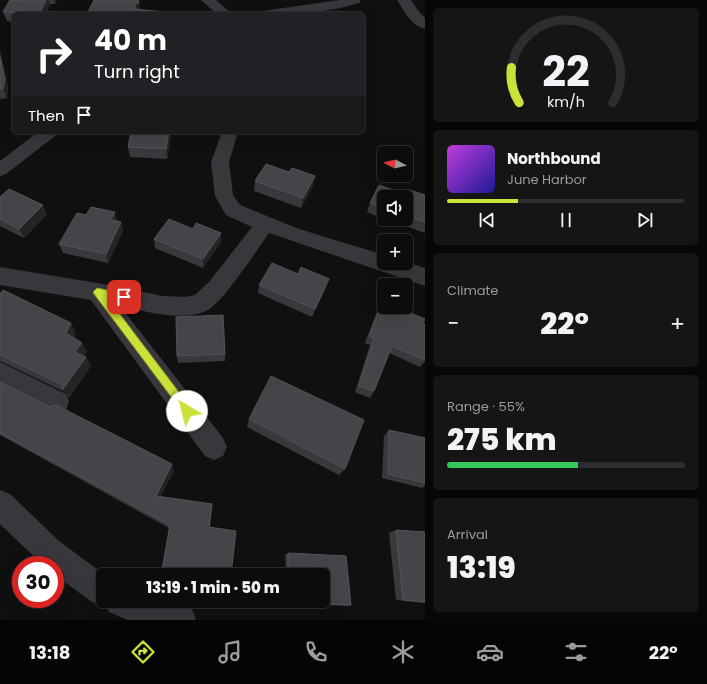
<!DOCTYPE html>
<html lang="en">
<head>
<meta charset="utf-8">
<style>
  body { margin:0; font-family:Poppins,sans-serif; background:#161516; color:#f1f3f6; height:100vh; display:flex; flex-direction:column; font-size:15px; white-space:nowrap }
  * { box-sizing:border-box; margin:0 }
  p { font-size:13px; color:#9a9b9d }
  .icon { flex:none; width:22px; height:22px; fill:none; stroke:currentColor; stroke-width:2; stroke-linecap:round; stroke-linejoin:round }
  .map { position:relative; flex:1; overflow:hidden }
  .sheet { display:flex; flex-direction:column; gap:8px; padding:8px; background:#070707; width:282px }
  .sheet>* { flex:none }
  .top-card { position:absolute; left:12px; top:12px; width:353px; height:122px; border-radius:6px; box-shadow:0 4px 16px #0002,0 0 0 1px #2d2c2e; background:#202124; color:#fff; overflow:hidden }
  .needle { width:26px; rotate:277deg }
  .buttons { position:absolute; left:377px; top:146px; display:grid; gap:8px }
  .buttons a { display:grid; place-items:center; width:36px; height:36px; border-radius:6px; background:#0d0c0d; box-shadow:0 4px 16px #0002,0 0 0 1px #2d2c2e; font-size:20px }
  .speed { position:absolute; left:12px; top:556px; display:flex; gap:8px; font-size:20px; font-weight:700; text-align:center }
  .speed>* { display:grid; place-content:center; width:52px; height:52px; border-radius:50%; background:#0d0c0d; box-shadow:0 4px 16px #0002,0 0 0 1px #2d2c2e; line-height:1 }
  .speed .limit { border:6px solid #d22; background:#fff; color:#111 }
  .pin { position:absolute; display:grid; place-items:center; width:34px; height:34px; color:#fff; margin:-17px; border-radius:8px; box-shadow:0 2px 6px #0006 }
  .me { position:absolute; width:44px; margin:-22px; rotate:323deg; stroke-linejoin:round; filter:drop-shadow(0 0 3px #0008) }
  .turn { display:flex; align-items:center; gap:14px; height:84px; padding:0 16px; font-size:18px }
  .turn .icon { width:52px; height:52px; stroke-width:2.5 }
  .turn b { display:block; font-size:28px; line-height:34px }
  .then { display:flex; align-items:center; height:38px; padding:0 16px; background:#0003; gap:8px; font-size:15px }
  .big { font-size:30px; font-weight:800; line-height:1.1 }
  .sheet .widget { flex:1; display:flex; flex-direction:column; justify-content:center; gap:6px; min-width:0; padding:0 14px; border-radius:6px; background:#161516 }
  .sheet .dial { align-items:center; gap:0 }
  .dial svg { height:104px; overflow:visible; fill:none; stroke:#2d2c2e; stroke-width:7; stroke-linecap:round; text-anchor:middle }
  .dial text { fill:#f1f3f6; stroke:none }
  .song { display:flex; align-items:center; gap:12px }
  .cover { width:48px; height:48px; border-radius:6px; background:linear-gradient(135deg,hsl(290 70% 55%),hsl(240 70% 35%)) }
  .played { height:4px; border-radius:2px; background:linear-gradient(90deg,#cbe039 30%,#2d2c2e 30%) }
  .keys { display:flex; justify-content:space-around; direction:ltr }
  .heat { display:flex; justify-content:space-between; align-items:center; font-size:22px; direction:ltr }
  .charge { height:6px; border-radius:3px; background:linear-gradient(90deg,#34c759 55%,#2d2c2e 0) }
  .trip { position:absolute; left:96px; top:568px; width:234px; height:40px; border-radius:6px; background:#0d0c0d; box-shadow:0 4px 16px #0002,0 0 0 1px #2d2c2e; font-weight:800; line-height:40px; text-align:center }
  .dock { display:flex; height:64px; justify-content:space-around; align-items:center; background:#050505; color:#9a9b9d }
  .dock .icon { width:28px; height:28px }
  .dock .on { color:#cbe039 }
  .dock b { font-size:18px; color:#f1f3f6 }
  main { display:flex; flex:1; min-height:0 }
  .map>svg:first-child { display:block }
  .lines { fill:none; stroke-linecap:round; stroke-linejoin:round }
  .minor { fill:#38373b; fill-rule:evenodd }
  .wall { fill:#39383c }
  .shaded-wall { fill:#242325 }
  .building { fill:#454448; stroke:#545259 }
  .route { fill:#cbe039; stroke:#849225 }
</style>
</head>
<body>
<main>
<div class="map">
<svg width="425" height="620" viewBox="0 0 425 620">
  <rect width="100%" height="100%" fill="#111011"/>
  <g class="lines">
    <g class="minor">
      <polygon points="201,0 216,0 232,14 217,14"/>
      <path d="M340 0H361L359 3C327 13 295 14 262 14L264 11 269 10Z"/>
      <path d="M397 0H411L419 12 425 18V29C412 26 404 11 397 0Z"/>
      <polygon points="38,132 57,132 55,136 6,174 0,176 0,161"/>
      <path d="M222 132H238L229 162 233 195 240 205 299 229 384 255V263L406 262 425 268V286L269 233C256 251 224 301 208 310 182 323 146 311 120 306L223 438 227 447 223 456 214 460 205 456 91 300 0 285V267L97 283 163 296 185 297 195 295 209 282 252 227 226 215 215 196 211 162Z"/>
      <polygon points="0,362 66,394 69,402 66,410 57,414 0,385"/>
      <polygon points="0,490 10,494 59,541 105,575 103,575 103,601 168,601 192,609 196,620 128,620 109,612 106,605 103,606 92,602 55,575 55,565 43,565 0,524"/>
    </g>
  </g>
  <g class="wall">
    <polygon points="10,0 57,0 55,4 50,4 46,14 14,14 14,22 7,21 3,12"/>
    <polygon points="0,50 8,88 7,98 0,99"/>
    <polygon points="171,137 167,159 130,157 128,147"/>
    <polygon points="315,176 313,186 301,208 254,191 255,181"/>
    <polygon points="379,185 404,193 406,189 425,195 425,233 385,219 406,219 406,197 384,197 384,219 367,212 370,203"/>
    <polygon points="0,197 47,214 24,238 0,226"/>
    <polygon points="118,222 121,222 123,231 108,263 63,253 59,244"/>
    <polygon points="193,229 221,233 221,242 203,268 155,248 154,239"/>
    <polygon points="259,285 326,287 312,317 258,293"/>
    <polygon points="0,294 76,333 74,337 82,343 87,352 84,356 86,357 91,366 69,398 65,392 0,361"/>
    <polygon points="381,306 391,310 393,307 425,324 425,361 420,367 389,353 374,391 370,398 355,392 370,345 365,343 376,314"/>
    <polygon points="225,354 225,361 178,363 177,356"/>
    <polygon points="0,382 174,471 160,497 212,509 210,527 231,575 186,575 165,572 162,570 169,528 0,435"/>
    <polygon points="249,419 345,469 339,475 247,427"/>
    <polygon points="389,430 425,438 425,486 422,488 382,478 384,436"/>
    <polygon points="396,530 425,532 425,603 396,600 389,533"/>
    <polygon points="288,553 346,556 351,605 346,606 286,602 286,601 323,601 323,575 286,575 285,555"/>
  </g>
  <g class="shaded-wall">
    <polygon points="46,0 49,0 50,4 46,14 39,14"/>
    <polygon points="54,0 57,0 55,4"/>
    <polygon points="135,3 139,3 140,11 135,14"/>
    <polygon points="0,50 8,88 7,98 3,89 0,57"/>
    <polygon points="169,132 170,132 171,137 167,159 166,149"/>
    <polygon points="315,176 313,186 301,208 303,198"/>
    <polygon points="43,205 47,214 24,238 19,229"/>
    <polygon points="115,212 118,222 111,220"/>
    <polygon points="121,222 123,231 108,263 106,254"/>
    <polygon points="221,233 221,242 203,268 203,259"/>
    <polygon points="329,279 326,287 312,317 315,309"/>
    <polygon points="71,323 76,333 71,343 66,333"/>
    <polygon points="82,343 87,352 80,361 75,352"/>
    <polygon points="86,357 91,366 69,398 63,389"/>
    <polygon points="172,464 174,471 158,501 156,496"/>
    <polygon points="212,504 212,509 210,531 209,527"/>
  </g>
  <g class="building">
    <polygon points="10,0 46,0 39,14 3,12"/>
    <polygon points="94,0 138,0 139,3 135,3 135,9 182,14 87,14"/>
    <polygon points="0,57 5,79 3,89 0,89"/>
    <polygon points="131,132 169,132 166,149 128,147"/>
    <polygon points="266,164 289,172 292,168 315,176 303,198 255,181"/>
    <polygon points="379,185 404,194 406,189 425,195 425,222 406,216 406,197 384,197 384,208 370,203"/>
    <polygon points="9,189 43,205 19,229 0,219 0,197"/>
    <polygon points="91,207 115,212 111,220 121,222 106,254 59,244 77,213 86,215"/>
    <polygon points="169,219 193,229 196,223 221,233 203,259 154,239"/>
    <polygon points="272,263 298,274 301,267 329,279 315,309 259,285"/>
    <polygon points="3,290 71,323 66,333 82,343 75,352 86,357 63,389 61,384 0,355 0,294"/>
    <polygon points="381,306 392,310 393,307 396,307 425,319 423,323 425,324 425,360 392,346 374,391 359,386 374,338 369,336"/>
    <polygon points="223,315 225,354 177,356 176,317"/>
    <polygon points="271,376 364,420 345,469 249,419"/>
    <polygon points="0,382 50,407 56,405 172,464 156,496 212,504 209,527 236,531 231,575 197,575 162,570 170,525 0,433"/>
    <polygon points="389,430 425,438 425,483 388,474"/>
    <polygon points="396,530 425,532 425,602 403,600"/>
    <polygon points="288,553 346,556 351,605 289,602 289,601 323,601 323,575 288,575"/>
  </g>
  <polygon class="route" points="97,288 127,294 128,297 124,301 107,297 191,408 193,411 191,414 187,416 184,414 94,294 93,292"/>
</svg>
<div class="buttons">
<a><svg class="needle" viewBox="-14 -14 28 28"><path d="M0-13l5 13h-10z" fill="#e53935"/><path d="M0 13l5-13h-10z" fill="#9a9b9d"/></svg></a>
<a><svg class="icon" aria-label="sound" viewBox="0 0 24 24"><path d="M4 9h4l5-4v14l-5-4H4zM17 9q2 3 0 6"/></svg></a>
<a>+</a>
<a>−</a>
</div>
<div class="speed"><div class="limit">30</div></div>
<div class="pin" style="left:124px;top:297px;background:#d93025"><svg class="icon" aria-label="arrive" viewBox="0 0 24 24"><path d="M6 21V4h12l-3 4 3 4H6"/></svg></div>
<svg class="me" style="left:187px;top:411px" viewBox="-20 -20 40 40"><circle r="19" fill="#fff"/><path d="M0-13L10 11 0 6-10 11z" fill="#cbe039"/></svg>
<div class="trip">13:19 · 1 min · 50 m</div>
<div class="top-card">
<div class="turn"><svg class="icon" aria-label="right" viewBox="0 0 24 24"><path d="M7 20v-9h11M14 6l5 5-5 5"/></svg><div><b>40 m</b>Turn right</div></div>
<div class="then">Then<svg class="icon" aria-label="arrive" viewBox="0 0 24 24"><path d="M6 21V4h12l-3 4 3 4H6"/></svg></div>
</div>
</div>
<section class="sheet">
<div class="widget dial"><svg viewBox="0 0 100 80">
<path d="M14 69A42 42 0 1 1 86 69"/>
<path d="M14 69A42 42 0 0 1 8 42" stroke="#cbe039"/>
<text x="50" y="56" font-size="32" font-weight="700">22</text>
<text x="50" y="72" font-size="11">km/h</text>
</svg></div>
<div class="widget">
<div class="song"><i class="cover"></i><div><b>Northbound</b><p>June Harbor</p></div></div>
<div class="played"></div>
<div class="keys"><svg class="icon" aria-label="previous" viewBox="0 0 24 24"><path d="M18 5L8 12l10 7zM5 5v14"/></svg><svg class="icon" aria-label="pause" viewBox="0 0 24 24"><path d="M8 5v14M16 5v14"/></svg><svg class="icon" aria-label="next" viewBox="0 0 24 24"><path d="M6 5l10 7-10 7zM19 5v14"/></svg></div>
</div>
<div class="widget"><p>Climate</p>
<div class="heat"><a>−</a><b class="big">22°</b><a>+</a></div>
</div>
<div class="widget"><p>Range · 55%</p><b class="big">275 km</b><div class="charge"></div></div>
<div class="widget"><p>Arrival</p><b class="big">13:19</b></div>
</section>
</main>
<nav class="dock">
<b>13:18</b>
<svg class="icon on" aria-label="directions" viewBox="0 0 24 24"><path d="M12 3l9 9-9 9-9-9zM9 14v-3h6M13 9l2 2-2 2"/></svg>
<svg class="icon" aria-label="music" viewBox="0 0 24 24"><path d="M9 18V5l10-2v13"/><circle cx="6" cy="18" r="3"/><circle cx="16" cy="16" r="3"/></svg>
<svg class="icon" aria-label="phone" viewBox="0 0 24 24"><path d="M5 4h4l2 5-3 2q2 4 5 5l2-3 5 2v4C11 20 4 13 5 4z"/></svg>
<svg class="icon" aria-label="climate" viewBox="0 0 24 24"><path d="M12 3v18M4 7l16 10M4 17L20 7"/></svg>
<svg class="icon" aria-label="car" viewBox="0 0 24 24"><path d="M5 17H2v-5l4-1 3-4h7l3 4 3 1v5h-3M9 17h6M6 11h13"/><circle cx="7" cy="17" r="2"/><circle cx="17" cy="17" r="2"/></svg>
<svg class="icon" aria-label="filters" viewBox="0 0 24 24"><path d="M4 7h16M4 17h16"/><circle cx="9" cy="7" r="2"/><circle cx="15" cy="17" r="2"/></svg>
<b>22°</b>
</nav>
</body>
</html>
